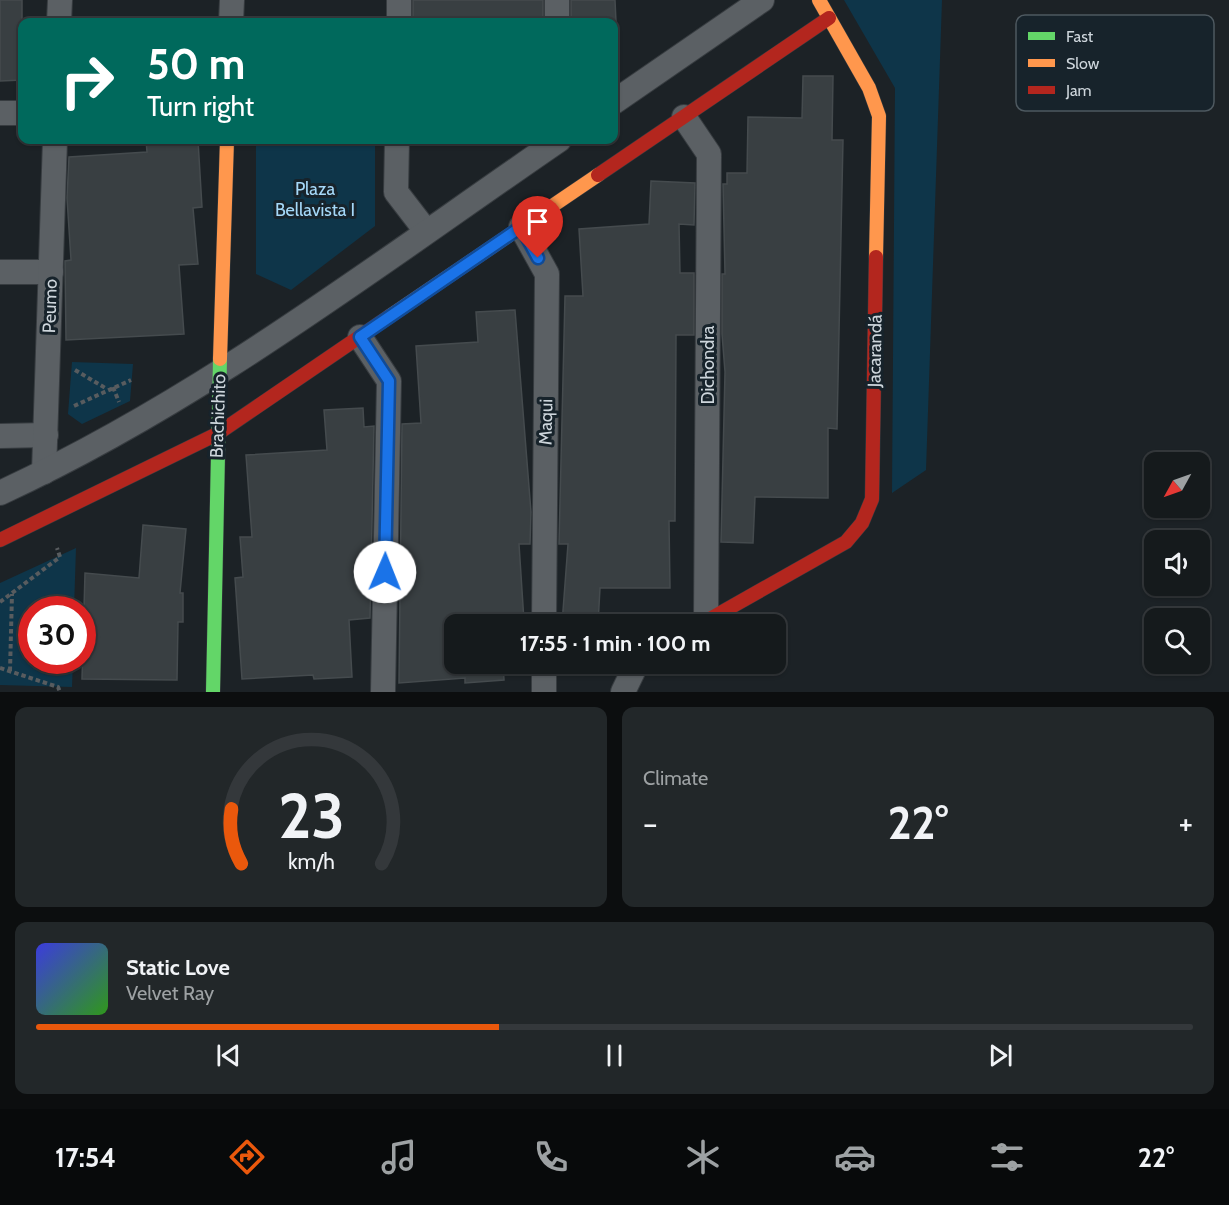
<!DOCTYPE html>
<html lang="en">
<head>
<meta charset="utf-8">
<style>
  body { margin:0; font-family:Cabin,sans-serif; background:#222729; color:#f1f3f6; height:100vh; display:flex; flex-direction:column; font-size:22px; white-space:nowrap }
  * { box-sizing:border-box; margin:0 }
  p { font-size:20px; color:#9da1a3 }
  .icon { flex:none; width:33px; height:33px; fill:none; stroke:currentColor; stroke-width:2; stroke-linecap:round; stroke-linejoin:round }
  .map { position:relative; height:692px; overflow:hidden }
  .details { display:flex; flex-direction:column; gap:15px; padding:15px; background:#0c0e0f; flex:1 }
  .details>* { flex:none }
  .guide { position:absolute; left:18px; top:18px; width:600px; height:126px; border-radius:12px; box-shadow:0 2px 4px #0004,0 0 0 2px #34383b; background:#00695c; color:#fff; overflow:hidden }
  .needle { width:39px; rotate:230deg }
  .controls { position:absolute; left:1144px; top:452px; display:grid; gap:12px }
  .controls a { display:grid; place-items:center; width:66px; height:66px; border-radius:12px; background:#151a1c; box-shadow:0 2px 4px #0004,0 0 0 2px #34383b; font-size:30px }
  .speed { position:absolute; left:18px; top:596px; display:flex; gap:12px; font-size:30px; font-weight:700; text-align:center }
  .speed>* { display:grid; place-content:center; width:78px; height:78px; border-radius:50%; background:#151a1c; box-shadow:0 2px 4px #0004,0 0 0 2px #34383b; line-height:1 }
  .speed .limit { border:9px solid #d22; background:#fff; color:#111 }
  .pin { position:absolute; display:grid; place-items:center; width:51px; height:51px; color:#fff; margin:-62px -26px; border-radius:50% 50% 50% 0; rotate:-45deg; box-shadow:0 0 6px #0007 }
  .pin .icon { rotate:45deg }
  .me { position:absolute; width:66px; margin:-33px; rotate:1deg; stroke-linejoin:round; filter:drop-shadow(0 0 4px #0008) }
  .turn { display:flex; align-items:center; gap:21px; height:126px; padding:0 30px; font-size:27px }
  .turn .icon { width:78px; height:78px; stroke-width:2.5 }
  .turn b { display:block; font-size:42px; line-height:51px }
  .big { font-size:45px; font-weight:800; line-height:1.1 }
  .details .widget { flex:1; display:flex; flex-direction:column; justify-content:center; gap:9px; min-width:0; padding:0 21px; border-radius:12px; background:#222729 }
  .details .dial { align-items:center; gap:0 }
  .dial svg { height:156px; overflow:visible; fill:none; stroke:#34383b; stroke-width:7; stroke-linecap:round; text-anchor:middle }
  .dial text { fill:#f1f3f6; stroke:none }
  .song { display:flex; align-items:center; gap:18px }
  .cover { width:72px; height:72px; border-radius:9px; background:linear-gradient(135deg,hsl(240 70% 55%),hsl(110 70% 35%)) }
  .played { height:6px; border-radius:3px; background:linear-gradient(90deg,#ea580c 40%,#34383b 40%) }
  .keys { display:flex; justify-content:space-around; direction:ltr }
  .heat { display:flex; justify-content:space-between; align-items:center; font-size:33px; direction:ltr }
  .details .tiles { flex:1; display:grid; gap:15px; grid-template-columns:1fr 1fr }
  .widget:last-child { grid-column:span 2 }
  .trip { position:absolute; left:444px; top:614px; width:342px; height:60px; border-radius:12px; background:#151a1c; box-shadow:0 2px 4px #0004,0 0 0 2px #34383b; font-weight:800; line-height:60px; text-align:center }
  .tab-bar { display:flex; height:96px; justify-content:space-around; align-items:center; background:#080a0b; color:#9da1a3 }
  .tab-bar .icon { width:42px; height:42px }
  .tab-bar .active { color:#ea580c }
  .tab-bar b { font-size:27px; color:#f1f3f6 }
  .map>svg:first-child { display:block }
  .green { fill:#0e3549 }
  .building { fill:#393f42; stroke:#454b4e; stroke-width:1.5 }
  .lines { fill:none; stroke-linecap:round; stroke-linejoin:round }
  .street-casing { stroke:#373c40; stroke-width:26 }
  .fast-casing { stroke:#373c40; stroke-width:15 }
  .slow-casing { stroke:#373c40; stroke-width:15 }
  .jam-casing { stroke:#373c40; stroke-width:15 }
  .path { stroke:#585c5f; stroke-width:4; stroke-dasharray:4.5 3; stroke-linecap:butt }
  .street { stroke:#5b6064; stroke-width:24 }
  .fast { stroke:#63d668; stroke-width:14 }
  .slow { stroke:#ff974d; stroke-width:14 }
  .jam { stroke:#b3261e; stroke-width:14 }
  .route-casing { stroke:#114b97; stroke-width:15 }
  .route { stroke:#1a73e8; stroke-width:10 }
  .labels { text-anchor:middle; stroke-width:6; stroke-linejoin:round; paint-order:stroke }
  .park-label { font-size:18px; fill:#a5d8f8; stroke:#17232b }
  .street-label { font-size:18px; fill:#ced6dc; stroke:#17232b }
  .key { fill:#17232b; stroke:#4e5960; stroke-width:1.5 }
  .key-label { font-size:16px; fill:#ced6dc }
</style>
</head>
<body>
<div class="map">
<svg width="1229" height="692" viewBox="0 0 1229 692">
  <rect width="100%" height="100%" fill="#1c2226"/>
  <g class="green">
    <polygon points="844,0 942,0 926,470 892,493 895,88"/>
    <polygon points="256,140 375,140 375,226 291,290 256,274"/>
    <polygon points="72,362 133,364 130,401 82,424 68,414"/>
    <polygon points="76,548 74,609 32,609 32,660 73,660 72,687 0,685 0,583"/>
  </g>
  <g class="building">
    <polygon points="0,0 22,0 22,80 0,81"/>
    <polygon points="413,0 543,0 543,22 491,22 491,20 413,22"/>
    <polygon points="571,0 615,0 616,22 571,20"/>
    <polygon points="803,76 833,76 832,140 843,140 837,429 828,428 828,498 755,497 753,543 721,542 725,372 722,334 722,274 725,274 723,184 727,184 727,173 747,173 748,117 802,118"/>
    <polygon points="146,140 198,140 202,207 193,208 198,264 179,265 184,334 66,340 65,261 71,260 67,198 69,157 147,152"/>
    <polygon points="651,181 695,183 694,225 679,224 680,273 694,273 694,335 676,335 675,521 669,521 670,588 600,588 598,624 562,624 568,544 559,544 565,296 583,296 579,229 649,224"/>
    <polygon points="515,310 531,512 530,544 519,544 524,621 500,624 454,624 454,663 503,663 504,680 465,683 465,678 399,683 402,424 421,423 416,346 478,342 476,312"/>
    <polygon points="363,408 364,427 374,426 370,618 349,620 352,677 314,679 313,675 242,679 235,578 243,577 240,537 252,537 246,455 327,450 324,410"/>
    <polygon points="143,525 186,529 180,593 183,593 183,622 178,622 177,680 82,679 85,573 139,578"/>
  </g>
  <g class="lines">
    <g class="street-casing">
      <g id="street">
        <polyline points="59,22 60,0"/>
        <polyline points="231,22 232,0"/>
        <polyline points="399,22 399,0"/>
        <polyline points="557,22 557,0"/>
        <polyline points="614,102 762,0"/>
        <polyline points="0,113 22,113"/>
        <polyline points="684,117 709,154 706,621"/>
        <polyline points="397,140 396,192 426,231"/>
        <polyline points="521,227 547,274 544,624"/>
        <polyline points="0,272 51,272"/>
        <polyline points="360,337 389,381 383,692"/>
        <polyline points="0,436 46,435"/>
        <polyline points="44,472 55,140"/>
        <path d="M0 493C200 401 378 264 559 140"/>
        <polyline points="544,692 544,663"/>
        <polyline points="623,692 637,663"/>
      </g>
    </g>
    <g class="fast-casing">
      <polyline id="fast" points="213,692 220,359"/>
    </g>
    <g class="slow-casing">
      <g id="slow">
        <polyline points="819,0 869,88 879,116 876,257"/>
        <polyline points="390,316 598,175"/>
        <polyline points="220,359 227,140"/>
      </g>
    </g>
    <g class="jam-casing">
      <g id="jam">
        <polyline points="598,175 829,18"/>
        <polyline points="0,540 217,434 390,316"/>
        <polyline points="701,624 846,542 862,523 872,499 876,257"/>
      </g>
    </g>
    <g class="path">
      <polyline points="75,370 107,389"/>
      <polyline points="113,387 119,402"/>
      <polyline points="74,406 131,380"/>
      <polyline points="0,602 60,557 57,548"/>
      <polyline points="0,668 58,687 60,692"/>
      <polyline points="10,671 12,594"/>
    </g>
    <use href="#street" class="street"/>
    <use href="#fast" class="fast"/>
    <use href="#slow" class="slow"/>
    <use href="#jam" class="jam"/>
  </g>
  <g class="lines">
    <g class="route-casing">
      <polyline id="route" points="385,572 389,381 360,337 521,227 538,258"/>
    </g>
    <use href="#route" class="route"/>
  </g>
  <g class="labels">
    <g class="park-label">
      <text x="315" y="195">Plaza<tspan x="315" dy="21">Bellavista I</tspan></text>
    </g>
    <g class="street-label">
      <text transform="translate(50 306) rotate(-88)" y="6">Peumo</text>
      <text transform="translate(875 351) rotate(-89)" y="6">Jacarandá</text>
      <text transform="translate(708 365) rotate(-90)" y="6">Dichondra</text>
      <text transform="translate(218 416) rotate(-88)" y="6">Brachichito</text>
      <text transform="translate(546 422) rotate(-89)" y="6">Maqui</text>
    </g>
  </g>
  <rect x="1016" y="15" width="198" height="96" rx="9" class="key"/>
  <rect x="1028" y="32" width="27" height="8" fill="#63d668"/>
  <rect x="1028" y="59" width="27" height="8" fill="#ff974d"/>
  <rect x="1028" y="86" width="27" height="8" fill="#b3261e"/>
  <g class="key-label">
    <text x="1066" y="42">Fast</text>
    <text x="1066" y="69">Slow</text>
    <text x="1066" y="96">Jam</text>
  </g>
</svg>
<div class="controls">
<a><svg class="needle" viewBox="-14 -14 28 28"><path d="M0-13l5 13h-10z" fill="#e53935"/><path d="M0 13l5-13h-10z" fill="#9da1a3"/></svg></a>
<a><svg class="icon" aria-label="sound" viewBox="0 0 24 24"><path d="M4 9h4l5-4v14l-5-4H4zM17 9q2 3 0 6"/></svg></a>
<a><svg class="icon" aria-label="search" viewBox="0 0 24 24"><circle cx="10" cy="10" r="6"/><path d="M15 15l6 6"/></svg></a>
</div>
<div class="speed"><div class="limit">30</div></div>
<div class="pin" style="left:538px;top:258px;background:#d93025"><svg class="icon" aria-label="arrive" viewBox="0 0 24 24"><path d="M6 21V4h12l-3 4 3 4H6"/></svg></div>
<svg class="me" style="left:385px;top:572px" viewBox="-20 -20 40 40"><circle r="19" fill="#fff"/><path d="M0-13L10 11 0 6-10 11z" fill="#1a73e8"/></svg>
<div class="trip">17:55 · 1 min · 100 m</div>
<div class="guide">
<div class="turn"><svg class="icon" aria-label="right" viewBox="0 0 24 24"><path d="M7 20v-9h11M14 6l5 5-5 5"/></svg><div><b>50 m</b>Turn right</div></div>
</div>
</div>
<section class="details">
<div class="tiles">
<div class="widget dial"><svg viewBox="0 0 100 80">
<path d="M14 69A42 42 0 1 1 86 69"/>
<path d="M14 69A42 42 0 0 1 9 41" stroke="#ea580c"/>
<text x="50" y="56" font-size="32" font-weight="700">23</text>
<text x="50" y="72" font-size="11">km/h</text>
</svg></div>
<div class="widget"><p>Climate</p>
<div class="heat"><a>−</a><b class="big">22°</b><a>+</a></div>
</div>
<div class="widget">
<div class="song"><i class="cover"></i><div><b>Static Love</b><p>Velvet Ray</p></div></div>
<div class="played"></div>
<div class="keys"><svg class="icon" aria-label="previous" viewBox="0 0 24 24"><path d="M18 5L8 12l10 7zM5 5v14"/></svg><svg class="icon" aria-label="pause" viewBox="0 0 24 24"><path d="M8 5v14M16 5v14"/></svg><svg class="icon" aria-label="next" viewBox="0 0 24 24"><path d="M6 5l10 7-10 7zM19 5v14"/></svg></div>
</div>
</div>
</section>
<nav class="tab-bar">
<b>17:54</b>
<svg class="icon active" aria-label="directions" viewBox="0 0 24 24"><path d="M12 3l9 9-9 9-9-9zM9 14v-3h6M13 9l2 2-2 2"/></svg>
<svg class="icon" aria-label="music" viewBox="0 0 24 24"><path d="M9 18V5l10-2v13"/><circle cx="6" cy="18" r="3"/><circle cx="16" cy="16" r="3"/></svg>
<svg class="icon" aria-label="phone" viewBox="0 0 24 24"><path d="M5 4h4l2 5-3 2q2 4 5 5l2-3 5 2v4C11 20 4 13 5 4z"/></svg>
<svg class="icon" aria-label="climate" viewBox="0 0 24 24"><path d="M12 3v18M4 7l16 10M4 17L20 7"/></svg>
<svg class="icon" aria-label="car" viewBox="0 0 24 24"><path d="M5 17H2v-5l4-1 3-4h7l3 4 3 1v5h-3M9 17h6M6 11h13"/><circle cx="7" cy="17" r="2"/><circle cx="17" cy="17" r="2"/></svg>
<svg class="icon" aria-label="filters" viewBox="0 0 24 24"><path d="M4 7h16M4 17h16"/><circle cx="9" cy="7" r="2"/><circle cx="15" cy="17" r="2"/></svg>
<b>22°</b>
</nav>
</body>
</html>
